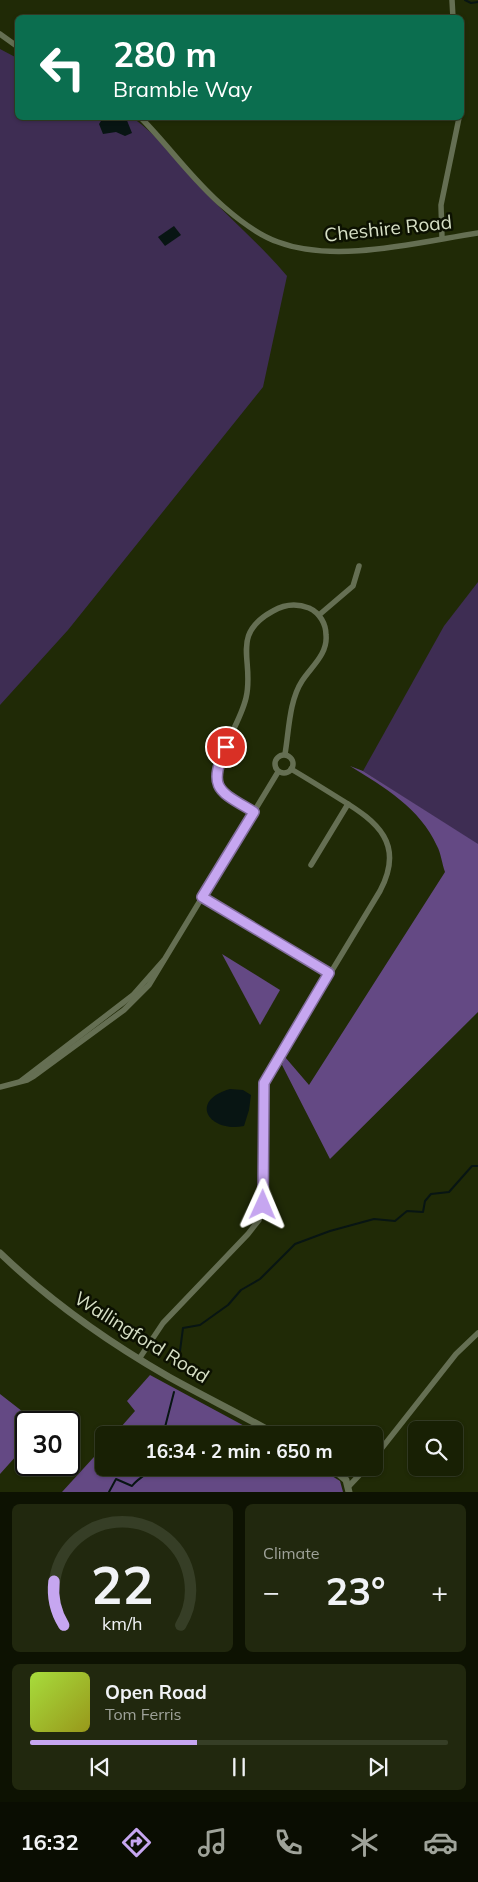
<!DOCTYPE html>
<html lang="en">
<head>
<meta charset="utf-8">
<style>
  body { margin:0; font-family:Mulish,sans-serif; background:#21280e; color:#f1f3f6; height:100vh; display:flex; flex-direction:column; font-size:19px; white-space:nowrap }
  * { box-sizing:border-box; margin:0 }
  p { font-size:16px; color:#9fa39a }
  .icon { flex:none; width:28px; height:28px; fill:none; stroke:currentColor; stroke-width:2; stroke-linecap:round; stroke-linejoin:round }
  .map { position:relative; height:1492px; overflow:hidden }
  .side { display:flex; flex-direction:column; gap:12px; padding:12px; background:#0d1202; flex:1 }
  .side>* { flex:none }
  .banner { position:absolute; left:15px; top:15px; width:449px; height:105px; border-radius:8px; box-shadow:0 1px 4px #0004,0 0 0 1px #363e26; background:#0b6e4f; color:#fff; overflow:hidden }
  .tools { position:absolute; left:408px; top:1421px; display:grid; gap:10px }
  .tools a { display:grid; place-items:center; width:55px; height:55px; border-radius:8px; background:#182004; box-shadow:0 1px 4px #0004,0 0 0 1px #363e26; font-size:25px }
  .speed { position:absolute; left:15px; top:1411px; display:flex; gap:10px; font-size:25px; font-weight:700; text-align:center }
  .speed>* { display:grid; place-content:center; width:65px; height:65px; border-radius:50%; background:#182004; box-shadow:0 1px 4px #0004,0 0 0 1px #363e26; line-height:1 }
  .speed .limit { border:2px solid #111; border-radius:8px; background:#fff; color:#111 }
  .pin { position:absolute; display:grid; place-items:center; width:42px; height:42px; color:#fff; margin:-21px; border:2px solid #fff; border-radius:50%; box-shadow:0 1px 5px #0007 }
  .me { position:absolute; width:55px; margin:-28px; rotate:1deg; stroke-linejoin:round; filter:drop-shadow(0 0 4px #0008) }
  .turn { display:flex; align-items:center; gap:18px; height:105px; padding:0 15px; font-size:22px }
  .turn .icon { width:65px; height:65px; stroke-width:2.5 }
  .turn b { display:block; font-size:35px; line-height:42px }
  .big { font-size:38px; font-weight:700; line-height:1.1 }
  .side .card { flex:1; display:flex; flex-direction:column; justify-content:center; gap:8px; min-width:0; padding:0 18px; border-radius:8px; background:#21280e }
  .side .dial { align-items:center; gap:0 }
  .dial svg { height:130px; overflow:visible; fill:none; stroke:#363e26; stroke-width:7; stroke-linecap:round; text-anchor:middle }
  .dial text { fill:#f1f3f6; stroke:none }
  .song { display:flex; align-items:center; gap:15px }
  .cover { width:60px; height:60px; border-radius:8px; background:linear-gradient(135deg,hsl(80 70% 55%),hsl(60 70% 35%)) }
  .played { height:5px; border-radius:2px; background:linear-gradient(90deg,#c6a6f0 40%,#363e26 40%) }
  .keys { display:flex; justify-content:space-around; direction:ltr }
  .heat { display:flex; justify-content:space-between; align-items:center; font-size:28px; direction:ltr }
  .side .tiles { flex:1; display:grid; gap:12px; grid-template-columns:1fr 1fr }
  .card:last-child { grid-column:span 2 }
  .trip { position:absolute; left:95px; top:1426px; width:288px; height:50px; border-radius:8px; background:#182004; box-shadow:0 1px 4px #0004,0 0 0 1px #363e26; font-weight:700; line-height:50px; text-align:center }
  .tab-bar { display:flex; height:80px; justify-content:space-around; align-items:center; background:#0a0d02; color:#9fa39a }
  .tab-bar .icon { width:35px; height:35px }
  .tab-bar .current { color:#c6a6f0 }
  .tab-bar b { font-size:22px; color:#f1f3f6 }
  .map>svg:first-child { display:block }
  .green { fill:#3e2d53 }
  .forest { fill:#644984 }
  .water { fill:#081513 }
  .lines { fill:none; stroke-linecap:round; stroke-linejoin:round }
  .stream { stroke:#081513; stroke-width:2 }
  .minor { stroke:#656f53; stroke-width:5.5 }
  .tertiary { stroke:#656f53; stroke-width:7 }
  .route-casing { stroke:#816c9c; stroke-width:12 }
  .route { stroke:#c6a6f0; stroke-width:9 }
  .labels { text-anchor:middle; stroke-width:5; stroke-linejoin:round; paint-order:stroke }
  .street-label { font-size:19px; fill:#d7e0c6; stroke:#0c1101 }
</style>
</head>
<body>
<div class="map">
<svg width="478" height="1492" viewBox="0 0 478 1492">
  <rect width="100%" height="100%" fill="#202a06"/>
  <g class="green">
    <path d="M0 49 17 58 18 118H133C159 136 178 163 199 186 228 217 260 244 287 276L263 387 68 630 0 705Z"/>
    <polygon points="478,582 478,845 363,771 444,626"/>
  </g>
  <g class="forest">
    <path d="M350 766 363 771 478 844V1012L330 1159 282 1065 285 1057 309 1085 445 872C442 864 441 853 437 846 420 808 384 787 350 766Z"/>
    <polygon points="222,954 280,990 260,1025"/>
    <polygon points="150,1375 261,1435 114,1435 135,1411 127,1401"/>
    <polygon points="0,1394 36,1422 26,1422 26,1445 0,1474"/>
    <polygon points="104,1446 104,1468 319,1468 340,1481 343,1492 62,1492"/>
  </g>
  <g class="water">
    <polygon points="103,118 126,118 132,133 125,136 116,132 103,134 99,124"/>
    <polygon points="174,226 181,235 165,246 158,237"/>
    <path d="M230 1089 243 1090 251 1095 249 1110 244 1126C209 1133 188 1101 230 1089Z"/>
  </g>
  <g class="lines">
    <g class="stream">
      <polyline points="465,0 471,3 478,2"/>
      <polyline points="178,1366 183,1328 200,1325 228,1305 241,1290 260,1279 295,1244 330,1231 374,1219 395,1221 407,1211 423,1212 425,1201 431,1194 449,1192 472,1166 478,1166"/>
      <polyline points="163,1435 174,1392"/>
      <path d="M109 1492 116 1479 132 1486C138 1478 146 1476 151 1468"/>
    </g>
    <g class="minor">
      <polyline points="452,0 453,18"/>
      <polyline points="0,34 18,47"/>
      <path d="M141 118C169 146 193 181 224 207 240 221 258 235 278 242 336 264 419 242 478 233"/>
      <polyline points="442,238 441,205 459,118"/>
      <polyline points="319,615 353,586 359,566"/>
      <circle cx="284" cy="764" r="9"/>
      <path d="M254 812C236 802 217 795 216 771 222 746 240 723 246 698 255 661 229 635 273 611 285 604 296 603 309 608 320 613 326 624 326 635 328 654 311 667 302 681 289 701 289 731 285 754"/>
      <polyline points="311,865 348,804"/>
      <polyline points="202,897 329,973"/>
      <polyline points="21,1081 133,995 163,961"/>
      <polyline points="0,1087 27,1080 34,1076 124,1010 149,985 278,772"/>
      <path d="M139 1359 163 1323 248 1234 259 1220 263 1205 264 1083 380 891C405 844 378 822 340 799 324 789 308 779 291 769"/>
      <polyline points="374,1458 456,1354 478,1333"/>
      <polyline points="349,1486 366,1468"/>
    </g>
    <g class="tertiary">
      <path d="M0 1253C51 1302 108 1342 169 1377 205 1397 242 1415 277 1435"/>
      <polyline points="332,1468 346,1480 349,1492"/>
    </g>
  </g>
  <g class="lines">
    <g class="route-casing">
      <path id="route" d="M226 747C207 789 219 791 254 812L202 897 329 973 264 1083 263 1205"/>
    </g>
    <use href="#route" class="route"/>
  </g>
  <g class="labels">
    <g class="street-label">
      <text transform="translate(388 228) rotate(-6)" y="7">Cheshire Road</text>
      <text transform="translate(142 1337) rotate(32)" y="7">Wallingford Road</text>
    </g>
  </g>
</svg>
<div class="tools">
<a><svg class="icon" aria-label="search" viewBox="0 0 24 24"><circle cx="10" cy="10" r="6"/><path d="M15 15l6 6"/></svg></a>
</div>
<div class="speed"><div class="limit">30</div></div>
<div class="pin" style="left:226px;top:747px;background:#d93025"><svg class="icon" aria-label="arrive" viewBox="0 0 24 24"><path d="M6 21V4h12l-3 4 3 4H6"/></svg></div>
<svg class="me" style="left:263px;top:1205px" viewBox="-20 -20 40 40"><path d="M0-17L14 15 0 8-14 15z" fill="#c6a6f0" stroke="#fff" stroke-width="4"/></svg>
<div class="trip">16:34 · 2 min · 650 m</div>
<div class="banner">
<div class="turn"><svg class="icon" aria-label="left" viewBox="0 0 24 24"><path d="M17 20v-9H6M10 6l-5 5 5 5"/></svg><div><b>280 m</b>Bramble Way</div></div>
</div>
</div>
<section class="side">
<div class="tiles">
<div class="card dial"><svg viewBox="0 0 100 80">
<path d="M14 69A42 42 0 1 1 86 69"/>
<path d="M14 69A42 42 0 0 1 8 42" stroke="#c6a6f0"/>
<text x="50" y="56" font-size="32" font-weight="700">22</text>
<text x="50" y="72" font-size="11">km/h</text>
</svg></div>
<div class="card"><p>Climate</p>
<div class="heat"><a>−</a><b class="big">23°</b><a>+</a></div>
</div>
<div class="card">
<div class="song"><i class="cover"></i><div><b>Open Road</b><p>Tom Ferris</p></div></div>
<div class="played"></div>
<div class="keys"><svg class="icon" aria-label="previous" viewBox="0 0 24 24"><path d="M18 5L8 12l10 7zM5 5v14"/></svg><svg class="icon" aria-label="pause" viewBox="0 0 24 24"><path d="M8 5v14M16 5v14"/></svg><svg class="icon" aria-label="next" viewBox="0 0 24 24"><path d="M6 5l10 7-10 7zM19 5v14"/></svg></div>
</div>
</div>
</section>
<nav class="tab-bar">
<b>16:32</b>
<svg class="icon current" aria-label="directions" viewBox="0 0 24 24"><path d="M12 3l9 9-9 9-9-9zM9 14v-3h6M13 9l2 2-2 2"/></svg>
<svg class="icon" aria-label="music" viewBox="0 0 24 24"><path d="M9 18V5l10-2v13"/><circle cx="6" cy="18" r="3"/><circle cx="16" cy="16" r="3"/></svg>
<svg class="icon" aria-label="phone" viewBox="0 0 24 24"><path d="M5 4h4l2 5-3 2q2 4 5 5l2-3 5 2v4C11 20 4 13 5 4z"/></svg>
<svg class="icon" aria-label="climate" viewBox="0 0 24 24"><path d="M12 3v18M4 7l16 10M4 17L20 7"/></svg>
<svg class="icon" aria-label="car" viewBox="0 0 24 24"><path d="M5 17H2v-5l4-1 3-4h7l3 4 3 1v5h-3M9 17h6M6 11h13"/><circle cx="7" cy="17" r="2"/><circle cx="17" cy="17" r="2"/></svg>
</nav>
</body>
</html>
